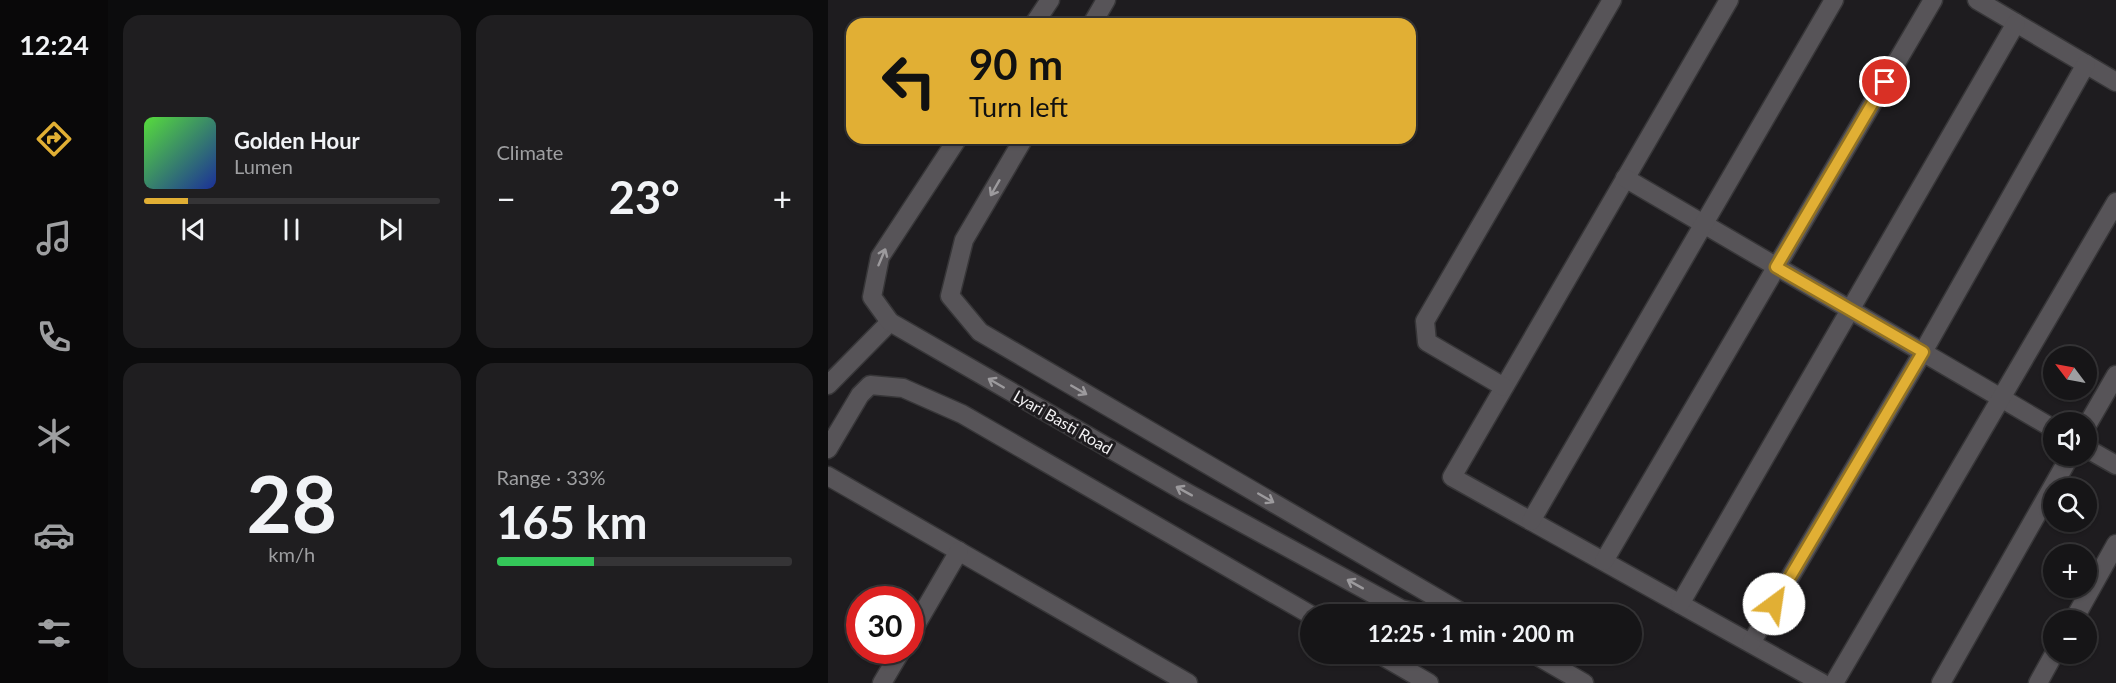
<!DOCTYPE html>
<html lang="en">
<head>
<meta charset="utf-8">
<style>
  body { margin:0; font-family:Lato,sans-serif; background:#1f1e20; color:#f1f3f6; height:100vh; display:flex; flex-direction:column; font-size:22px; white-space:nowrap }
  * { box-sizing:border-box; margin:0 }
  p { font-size:20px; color:#9e9fa1 }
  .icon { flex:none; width:33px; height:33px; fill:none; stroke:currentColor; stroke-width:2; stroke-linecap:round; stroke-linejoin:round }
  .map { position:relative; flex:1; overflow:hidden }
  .sheet { display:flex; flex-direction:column; gap:15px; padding:15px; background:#0c0c0d; width:720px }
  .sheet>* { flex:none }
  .top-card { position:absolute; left:18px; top:18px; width:570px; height:126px; border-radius:18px; box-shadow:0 2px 4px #0004,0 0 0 2px #353436; background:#e1af34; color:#111; overflow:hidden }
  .needle { width:39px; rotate:302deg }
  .buttons { position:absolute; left:1215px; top:346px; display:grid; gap:12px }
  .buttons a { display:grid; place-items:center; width:54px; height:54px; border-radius:50%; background:#161517; box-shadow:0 2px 4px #0004,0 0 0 2px #353436; font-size:30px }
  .speed { position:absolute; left:18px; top:586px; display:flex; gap:12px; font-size:30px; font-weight:700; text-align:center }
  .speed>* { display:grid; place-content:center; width:78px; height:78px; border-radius:50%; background:#161517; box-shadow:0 2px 4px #0004,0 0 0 2px #353436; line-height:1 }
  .speed .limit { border:9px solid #d22; background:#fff; color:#111 }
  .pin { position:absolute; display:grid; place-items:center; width:51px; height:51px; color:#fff; margin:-26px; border:3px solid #fff; border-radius:50%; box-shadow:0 2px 6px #0007 }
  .me { position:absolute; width:66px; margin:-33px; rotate:31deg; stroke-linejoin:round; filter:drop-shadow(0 0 4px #0008) }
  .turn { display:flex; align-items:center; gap:21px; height:126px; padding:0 24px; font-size:27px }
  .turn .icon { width:78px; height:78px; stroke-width:2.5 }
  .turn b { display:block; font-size:42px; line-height:51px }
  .big { font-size:45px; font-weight:700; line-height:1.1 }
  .sheet .widget { flex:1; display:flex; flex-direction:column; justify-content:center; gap:9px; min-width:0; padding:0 21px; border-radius:18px; background:#1f1e20 }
  .sheet .dial { align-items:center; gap:0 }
  .dial b { font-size:78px; line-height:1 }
  .song { display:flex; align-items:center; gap:18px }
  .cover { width:72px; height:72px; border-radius:9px; background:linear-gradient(135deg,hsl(110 70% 55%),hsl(230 70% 35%)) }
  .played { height:6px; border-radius:3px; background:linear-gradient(90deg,#e1af34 15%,#353436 15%) }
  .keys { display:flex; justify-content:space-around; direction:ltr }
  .heat { display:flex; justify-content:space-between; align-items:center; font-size:33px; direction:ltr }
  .charge { height:9px; border-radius:4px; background:linear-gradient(90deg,#34c759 33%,#353436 0) }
  .sheet .tiles { flex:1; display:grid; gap:15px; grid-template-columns:repeat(2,1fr) }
  .trip { position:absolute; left:472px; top:604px; width:342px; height:60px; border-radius:30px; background:#161517; box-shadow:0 2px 4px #0004,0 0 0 2px #353436; font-weight:700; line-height:60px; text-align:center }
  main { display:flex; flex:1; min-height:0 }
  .menu { display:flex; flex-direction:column; width:108px; justify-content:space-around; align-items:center; background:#090809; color:#9e9fa1 }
  .menu .icon { width:42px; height:42px }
  .menu .selected { color:#e1af34 }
  .menu b { font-size:27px; color:#f1f3f6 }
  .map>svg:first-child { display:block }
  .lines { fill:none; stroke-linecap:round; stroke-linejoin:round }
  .minor-casing { stroke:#373638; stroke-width:21 }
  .secondary-casing { stroke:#373638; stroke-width:21 }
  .minor { stroke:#575458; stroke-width:18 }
  .secondary { stroke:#575458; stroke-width:18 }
  .oneway { stroke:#9c9a9d }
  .route-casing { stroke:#927222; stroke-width:15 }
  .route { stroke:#e1af34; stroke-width:10 }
  .labels { text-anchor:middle; stroke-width:6; stroke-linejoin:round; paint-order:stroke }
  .street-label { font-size:16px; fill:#f1f0f2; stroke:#1e1c1f }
</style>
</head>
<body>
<main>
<nav class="menu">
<b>12:24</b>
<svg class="icon selected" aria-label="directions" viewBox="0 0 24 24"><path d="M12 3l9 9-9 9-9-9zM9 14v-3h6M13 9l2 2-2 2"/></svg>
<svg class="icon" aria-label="music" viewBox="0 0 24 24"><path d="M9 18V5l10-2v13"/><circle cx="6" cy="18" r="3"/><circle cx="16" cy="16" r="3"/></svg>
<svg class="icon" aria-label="phone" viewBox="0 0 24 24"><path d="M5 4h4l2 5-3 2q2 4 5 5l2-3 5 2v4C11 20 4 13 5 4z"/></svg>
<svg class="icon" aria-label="climate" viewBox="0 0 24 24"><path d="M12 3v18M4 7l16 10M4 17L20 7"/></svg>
<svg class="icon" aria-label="car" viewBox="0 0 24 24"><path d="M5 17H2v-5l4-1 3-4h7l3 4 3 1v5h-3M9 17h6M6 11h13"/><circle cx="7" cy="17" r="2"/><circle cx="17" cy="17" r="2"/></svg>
<svg class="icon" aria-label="filters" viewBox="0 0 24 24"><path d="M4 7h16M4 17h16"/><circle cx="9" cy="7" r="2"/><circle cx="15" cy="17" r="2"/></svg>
</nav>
<section class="sheet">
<div class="tiles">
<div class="widget">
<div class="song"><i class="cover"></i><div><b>Golden Hour</b><p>Lumen</p></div></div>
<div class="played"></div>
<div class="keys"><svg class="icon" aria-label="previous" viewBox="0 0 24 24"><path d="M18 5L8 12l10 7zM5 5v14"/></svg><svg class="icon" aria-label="pause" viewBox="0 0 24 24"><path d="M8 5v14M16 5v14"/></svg><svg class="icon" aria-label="next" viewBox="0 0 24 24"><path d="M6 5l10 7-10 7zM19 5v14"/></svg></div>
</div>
<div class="widget"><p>Climate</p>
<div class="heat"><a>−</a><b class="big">23°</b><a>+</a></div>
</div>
<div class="widget dial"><b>28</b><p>km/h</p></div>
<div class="widget"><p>Range · 33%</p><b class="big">165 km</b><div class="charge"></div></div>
</div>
</section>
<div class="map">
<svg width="1288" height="683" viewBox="0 0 1288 683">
  <rect width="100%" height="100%" fill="#1e1c1f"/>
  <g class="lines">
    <g class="minor-casing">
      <g id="minor">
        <polyline points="901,0 624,477 994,683"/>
        <polyline points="1149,0 1288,82"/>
        <polyline points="797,178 1226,429"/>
        <polyline points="0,385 62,322"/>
        <polyline points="676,387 599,342 597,321 784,0"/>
        <polyline points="1258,427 1288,375"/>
        <polyline points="1258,448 1288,465"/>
        <polyline points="0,449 32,395 42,385 75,388 134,414 483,615"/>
        <polyline points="0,476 360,683"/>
        <polyline points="703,521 1006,0"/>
        <polyline points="776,561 1105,0"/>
        <polyline points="852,604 1188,23"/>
        <polyline points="1245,621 1288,544"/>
        <polyline points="82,635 131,551"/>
        <polyline points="923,643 1095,352 1258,64"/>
        <polyline points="551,654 601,683"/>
        <polyline points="54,683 73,651"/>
        <polyline points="1006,683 1288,202"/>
        <polyline points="1113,683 1242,456"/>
        <polyline points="1210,683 1226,654"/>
      </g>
    </g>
    <g class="secondary-casing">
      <g id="secondary">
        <polyline points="206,24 222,0"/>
        <polyline points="264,24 278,0"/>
        <polyline points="130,138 52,257 44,297 62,322 352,489 573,609 599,615"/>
        <polyline points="196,138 136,240 122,296 152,332 638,615"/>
        <polyline points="706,654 756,683"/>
      </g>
    </g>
    <use href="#minor" class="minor"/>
    <use href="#secondary" class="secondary"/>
  </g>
  <defs><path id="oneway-shaft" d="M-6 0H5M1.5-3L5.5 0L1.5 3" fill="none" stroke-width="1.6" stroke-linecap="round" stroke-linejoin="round" transform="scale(1.5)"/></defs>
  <g class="oneway">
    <use href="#oneway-shaft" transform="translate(167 188) rotate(120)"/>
    <use href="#oneway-shaft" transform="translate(54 257) rotate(-67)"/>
    <use href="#oneway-shaft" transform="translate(168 383) rotate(-150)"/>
    <use href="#oneway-shaft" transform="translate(251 390) rotate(30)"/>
    <use href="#oneway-shaft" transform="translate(356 491) rotate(-151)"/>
    <use href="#oneway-shaft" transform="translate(438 498) rotate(30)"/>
    <use href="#oneway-shaft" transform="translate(527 584) rotate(-151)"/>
  </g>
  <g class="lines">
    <g class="route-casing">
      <polyline id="route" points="946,604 1095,352 948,267 1057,82"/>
    </g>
    <use href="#route" class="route"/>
  </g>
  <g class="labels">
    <g class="street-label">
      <text transform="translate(235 422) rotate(30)" y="6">Lyari Basti Road</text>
    </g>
  </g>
</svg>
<div class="buttons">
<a><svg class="needle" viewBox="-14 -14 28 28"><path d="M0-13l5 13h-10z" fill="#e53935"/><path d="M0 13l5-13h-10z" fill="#9e9fa1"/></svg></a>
<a><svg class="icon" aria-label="sound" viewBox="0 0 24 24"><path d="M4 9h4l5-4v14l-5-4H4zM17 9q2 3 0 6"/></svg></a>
<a><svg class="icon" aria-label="search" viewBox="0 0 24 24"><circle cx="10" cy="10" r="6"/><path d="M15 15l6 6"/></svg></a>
<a>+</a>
<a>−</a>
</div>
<div class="speed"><div class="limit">30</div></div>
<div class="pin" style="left:1057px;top:82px;background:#d93025"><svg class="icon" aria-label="arrive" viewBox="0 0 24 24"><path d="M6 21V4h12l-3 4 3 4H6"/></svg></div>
<svg class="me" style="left:946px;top:604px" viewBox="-20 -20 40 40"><circle r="19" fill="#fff"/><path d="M0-13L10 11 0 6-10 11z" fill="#e1af34"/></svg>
<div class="trip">12:25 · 1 min · 200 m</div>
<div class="top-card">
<div class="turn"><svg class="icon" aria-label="left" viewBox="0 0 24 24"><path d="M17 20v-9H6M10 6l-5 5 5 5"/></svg><div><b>90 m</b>Turn left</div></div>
</div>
</div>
</main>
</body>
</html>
